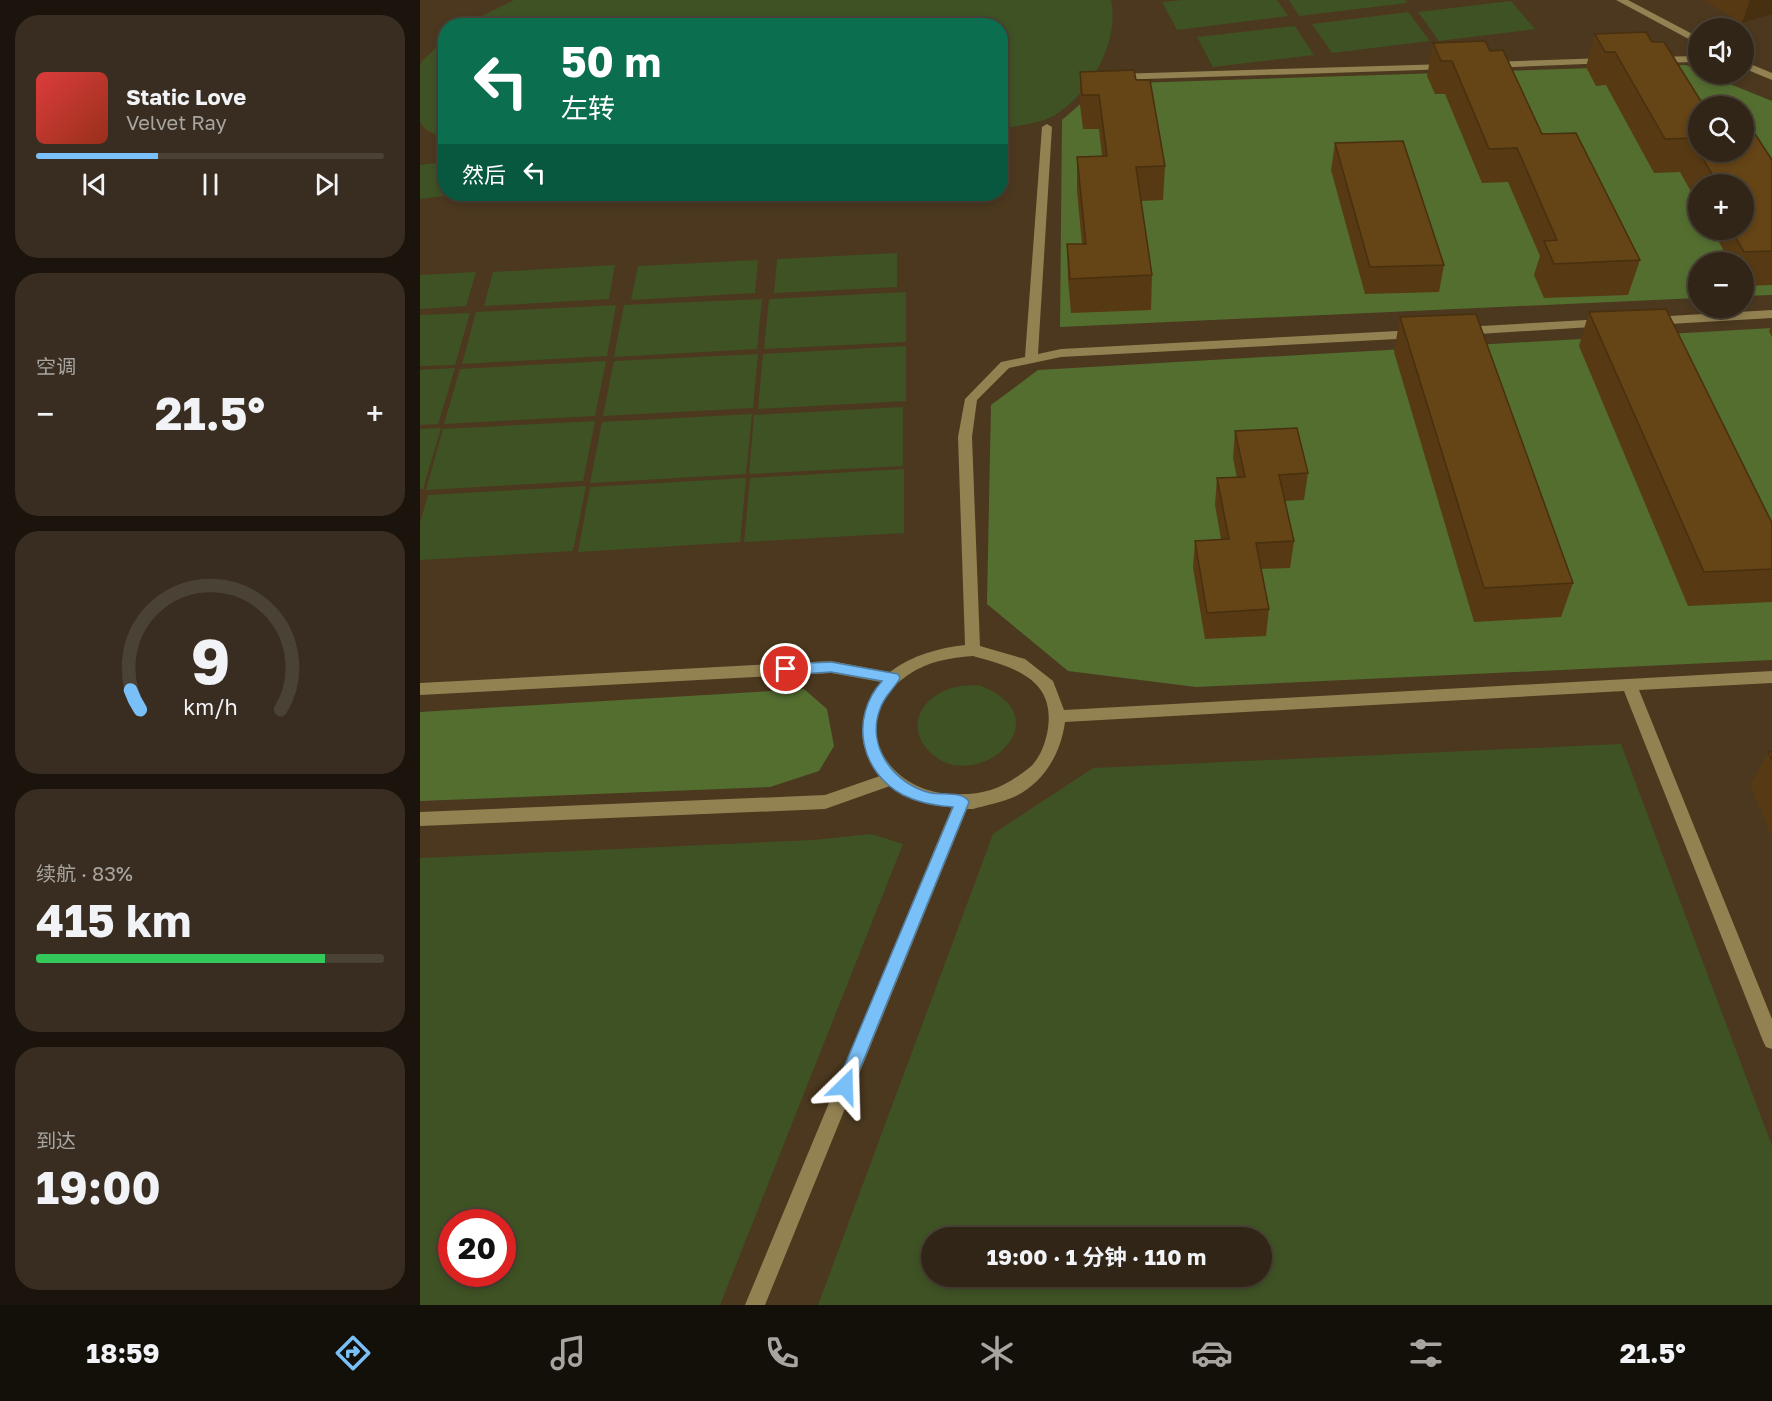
<!DOCTYPE html>
<html lang="zh">
<head>
<meta charset="utf-8">
<style>
  body { margin:0; font-family:"Golos Text","Noto Sans SC",sans-serif; background:#382d20; color:#f1f3f6; height:100vh; display:flex; flex-direction:column; font-size:22px; white-space:nowrap }
  * { box-sizing:border-box; margin:0 }
  p { font-size:20px; color:#a8a5a1 }
  .icon { flex:none; width:33px; height:33px; fill:none; stroke:currentColor; stroke-width:2; stroke-linecap:round; stroke-linejoin:round }
  .map { position:relative; flex:1; overflow:hidden }
  .sheet { display:flex; flex-direction:column; gap:15px; padding:15px; background:#1a140d; width:420px }
  .sheet>* { flex:none }
  .top-card { position:absolute; left:18px; top:18px; width:570px; height:183px; border-radius:24px; box-shadow:0 3px 9px #0003,0 0 0 2px #4b4236; background:#0b6e4f; color:#fff; overflow:hidden }
  .tools { position:absolute; left:1268px; top:18px; display:grid; gap:12px }
  .tools a { display:grid; place-items:center; width:66px; height:66px; border-radius:50%; background:#302517; box-shadow:0 3px 9px #0003,0 0 0 2px #4b4236; font-size:30px }
  .speed { position:absolute; left:18px; top:1209px; display:flex; gap:12px; font-size:30px; font-weight:700; text-align:center }
  .speed>* { display:grid; place-content:center; width:78px; height:78px; border-radius:50%; background:#302517; box-shadow:0 3px 9px #0003,0 0 0 2px #4b4236; line-height:1 }
  .speed .limit { border:9px solid #d22; background:#fff; color:#111 }
  .pin { position:absolute; display:grid; place-items:center; width:51px; height:51px; color:#fff; margin:-26px; border:3px solid #fff; border-radius:50%; box-shadow:0 2px 6px #0007 }
  .me { position:absolute; width:66px; margin:-33px; rotate:22deg; stroke-linejoin:round; filter:drop-shadow(0 0 4px #0008) }
  .turn { display:flex; align-items:center; gap:21px; height:126px; padding:0 24px; font-size:27px }
  .turn .icon { width:78px; height:78px; stroke-width:2.5 }
  .turn b { display:block; font-size:42px; line-height:51px }
  .then { display:flex; align-items:center; height:57px; padding:0 24px; background:#0003; gap:12px; font-size:22px }
  .big { font-size:45px; font-weight:700; line-height:1.1 }
  .sheet .tile { flex:1; display:flex; flex-direction:column; justify-content:center; gap:9px; min-width:0; padding:0 21px; border-radius:24px; background:#382d20 }
  .sheet .dial { align-items:center; gap:0 }
  .dial svg { height:156px; overflow:visible; fill:none; stroke:#4b4236; stroke-width:7; stroke-linecap:round; text-anchor:middle }
  .dial text { fill:#f1f3f6; stroke:none }
  .song { display:flex; align-items:center; gap:18px }
  .cover { width:72px; height:72px; border-radius:9px; background:linear-gradient(135deg,hsl(0 70% 55%),hsl(10 70% 35%)) }
  .played { height:6px; border-radius:3px; background:linear-gradient(90deg,#79bff8 35%,#4b4236 35%) }
  .keys { display:flex; justify-content:space-around; direction:ltr }
  .heat { display:flex; justify-content:space-between; align-items:center; font-size:33px; direction:ltr }
  .charge { height:9px; border-radius:4px; background:linear-gradient(90deg,#34c759 83%,#4b4236 0) }
  .trip { position:absolute; left:501px; top:1227px; width:351px; height:60px; border-radius:30px; background:#302517; box-shadow:0 3px 9px #0003,0 0 0 2px #4b4236; font-weight:700; line-height:60px; text-align:center }
  .menu { display:flex; height:96px; justify-content:space-around; align-items:center; background:#130f09; color:#a8a5a1 }
  .menu .icon { width:42px; height:42px }
  .menu .current { color:#79bff8 }
  .menu b { font-size:27px; color:#f1f3f6 }
  main { display:flex; flex:1; min-height:0 }
  .map>svg:first-child { display:block }
  .built { fill:#4b381f; fill-rule:evenodd }
  .green { fill:#3f5224; fill-rule:evenodd }
  .forest { fill:#546e30; fill-rule:evenodd }
  .lines { fill:none; stroke-linecap:round; stroke-linejoin:round }
  .minor { fill:#928151; fill-rule:evenodd }
  .wall { fill:#573a13 }
  .shaded-wall { fill:#47300f }
  .building { fill:#654416; stroke:#47300f; stroke-width:1.5 }
  .route { fill:#79bff8; stroke:#4f7ca1; stroke-width:1.5 }
</style>
</head>
<body>
<main>
<section class="sheet">
<div class="tile">
<div class="song"><i class="cover"></i><div><b>Static Love</b><p>Velvet Ray</p></div></div>
<div class="played"></div>
<div class="keys"><svg class="icon" aria-label="previous" viewBox="0 0 24 24"><path d="M18 5L8 12l10 7zM5 5v14"/></svg><svg class="icon" aria-label="pause" viewBox="0 0 24 24"><path d="M8 5v14M16 5v14"/></svg><svg class="icon" aria-label="next" viewBox="0 0 24 24"><path d="M6 5l10 7-10 7zM19 5v14"/></svg></div>
</div>
<div class="tile"><p>空调</p>
<div class="heat"><a>−</a><b class="big">21.5°</b><a>+</a></div>
</div>
<div class="tile dial"><svg viewBox="0 0 100 80">
<path d="M14 69A42 42 0 1 1 86 69"/>
<path d="M14 69A42 42 0 0 1 9 59" stroke="#79bff8"/>
<text x="50" y="56" font-size="32" font-weight="700">9</text>
<text x="50" y="72" font-size="11">km/h</text>
</svg></div>
<div class="tile"><p>续航 · 83%</p><b class="big">415 km</b><div class="charge"></div></div>
<div class="tile"><p>到达</p><b class="big">19:00</b></div>
</section>
<div class="map">
<svg width="1352" height="1305" viewBox="0 0 1352 1305">
  <rect width="100%" height="100%" fill="#40311f"/>
  <path class="built" d="M0 0H1352V1305H0ZM26 26H580V194H26ZM1278 28H1323V74H1278ZM1278 106H1323V152H1278ZM1278 184H1323V230H1278ZM1278 262H1323V308H1278ZM32 1222H82V1274H32ZM512 1238H842V1276H512Z"/>
  <g class="green">
    <path d="M94 0H691C700 41 671 93 635 115 619 124 598 126 581 128L580 26H42Z"/>
    <polygon points="762,0 857,0 868,16 757,30 742,2"/>
    <polygon points="869,0 985,0 987,3 879,16"/>
    <polygon points="1091,1 1115,29 1019,41 998,12"/>
    <polygon points="988,12 1010,41 912,53 892,24"/>
    <polygon points="875,26 894,55 793,67 777,37"/>
    <polygon points="25,39 25,140 5,129 0,122 0,66 2,61"/>
    <polygon points="25,162 26,194 41,194 0,199 0,165"/>
    <polygon points="477,253 477,287 354,293 357,259"/>
    <polygon points="338,260 335,293 211,300 218,266"/>
    <polygon points="195,265 189,299 64,306 73,272"/>
    <polygon points="56,272 46,306 0,309 0,275"/>
    <polygon points="486,292 486,342 344,349 349,299"/>
    <polygon points="342,299 337,349 194,357 204,305"/>
    <polygon points="196,305 187,356 42,364 56,312"/>
    <polygon points="50,313 35,365 0,366 0,315"/>
    <polygon points="486,346 486,401 338,409 343,354"/>
    <polygon points="338,354 333,408 183,416 194,361"/>
    <polygon points="186,361 175,416 24,424 40,369"/>
    <polygon points="35,368 18,424 0,425 0,370"/>
    <polygon points="483,407 483,466 329,474 334,415"/>
    <polygon points="332,414 326,474 170,483 182,422"/>
    <polygon points="175,421 163,481 6,490 23,429"/>
    <polygon points="21,428 3,489 0,489 0,429"/>
    <polygon points="484,469 484,533 324,542 330,478"/>
    <polygon points="326,478 320,542 158,552 170,487"/>
    <polygon points="166,486 153,551 0,560 0,523 8,495"/>
    <path d="M559 685C647 719 556 795 512 754 483 728 501 695 536 687 543 685 551 686 559 685Z"/>
    <path d="M1201 744 1352 1146V1305H398L573 834 673 768ZM512 1238H842V1276H512Z"/>
    <path d="M451 834 483 844 300 1305H0V858L393 840ZM32 1222H82V1274H32Z"/>
  </g>
  <g class="forest">
    <path d="M1266 65 1278 70V74H1285L1352 101V295L1323 296V262H1278V298L640 327 642 120 683 84ZM1278 106H1323V152H1278ZM1278 184H1323V230H1278Z"/>
    <polygon points="1352,328 1352,660 776,687 648,671 567,604 571,405 618,370"/>
    <polygon points="384,689 407,709 414,746 399,771 350,787 0,801 0,712"/>
  </g>
  <g class="lines">
    <g class="minor">
      <polygon points="1196,0 1208,0 1278,37 1278,44"/>
      <polygon points="1278,56 1278,62 1234,63 1229,60 1234,57"/>
      <polygon points="1186,58 1190,59 1190,63 1069,68 1064,65 1069,62"/>
      <polygon points="1323,61 1352,73 1352,80 1323,68"/>
      <polygon points="1027,64 1032,67 1031,69 695,80 690,77 695,74"/>
      <path d="M627 124 632 127 618 354 641 349 996 330 1002 334 996 338 641 357 589 368 557 400 552 437 560 646 605 659 633 681 644 710 1352 671V683L1219 690 1352 1019V1049L1346 1047 1343 1041 1204 691 645 722C641 753 624 783 594 797 582 802 567 805 553 809H547L345 1305H325L532 807C508 806 489 800 470 786L405 809 0 826V812L405 795 460 776C435 748 438 710 461 682L411 673 0 695V683L411 661 470 672C492 655 519 648 545 645L538 437 545 399 581 362 605 357 622 127ZM553 656C592 667 635 678 628 728 626 742 620 759 609 768 582 789 564 796 529 794 462 789 426 717 488 675 508 661 530 658 553 656Z"/>
      <polygon points="1352,310 1352,318 1232,325 1226,321 1232,317"/>
      <polygon points="1184,319 1188,320 1188,326 1043,335 1037,331 1043,327"/>
    </g>
  </g>
  <g class="wall">
    <polygon points="1283,0 1352,0 1322,23"/>
    <polygon points="1175,34 1232,42 1278,106 1278,152 1323,152 1352,160 1352,285 1323,286 1323,262 1298,262 1303,249 1292,230 1323,230 1323,184 1278,184 1278,204 1260,172 1234,173 1186,85 1176,86 1166,67"/>
    <polygon points="1013,43 1070,51 1122,134 1220,260 1208,295 1124,298 1114,275 1120,256 1088,182 1062,183 1025,94 1015,94 1007,76"/>
    <polygon points="660,72 716,80 745,166 743,200 721,201 732,275 731,310 651,313 648,279 647,244 662,244 657,191 657,157 682,156 679,129 663,129 660,105"/>
    <polygon points="915,143 1024,265 1019,292 945,294 911,170"/>
    <polygon points="1169,312 1352,523 1352,602 1268,606 1159,346"/>
    <polygon points="980,317 1153,583 1141,617 1054,622 974,352"/>
    <polygon points="1352,324 1352,337 1349,331"/>
    <polygon points="815,431 888,473 884,500 865,501 874,541 870,568 841,569 849,609 846,636 785,639 773,568 775,541 801,539 795,505 797,478 817,478 813,458"/>
    <polygon points="1348,752 1352,752 1352,837 1330,785"/>
  </g>
  <polygon class="shaded-wall" points="1330,0 1352,0 1352,14 1322,23"/>
  <g class="building">
    <polygon points="1226,32 1232,42 1244,42 1284,106 1278,106 1278,150 1271,138 1245,139 1195,52 1185,52 1175,34"/>
    <polygon points="1065,41 1070,51 1083,50 1122,134 1156,133 1220,260 1134,264 1124,241 1137,240 1097,148 1069,149 1032,61 1021,61 1013,43"/>
    <polygon points="714,70 716,80 730,80 745,166 716,167 732,275 650,279 647,244 666,244 657,157 687,156 679,95 662,95 660,72"/>
    <polygon points="1323,123 1328,123 1352,160 1352,251 1324,252 1311,230 1324,229 1323,227 1323,184 1298,184 1279,152 1323,152"/>
    <polygon points="983,141 1024,265 950,267 915,143"/>
    <polygon points="1246,309 1352,523 1352,569 1284,572 1169,312"/>
    <polygon points="1056,314 1153,583 1064,588 980,317"/>
    <polygon points="877,428 888,473 859,475 874,541 836,543 849,609 787,613 775,541 809,539 797,478 825,477 815,431"/>
    <polygon points="1348,752 1352,752 1352,761"/>
  </g>
  <path class="route" d="M411 662 478 674 480 678C474 689 464 696 460 709 446 746 473 784 511 793 522 795 544 791 549 802L433 1086 431 1092 425 1094 419 1092 416 1086 533 807C516 806 499 803 483 795 440 772 429 718 462 681L411 672 366 675 359 669 366 664Z"/>
</svg>
<div class="tools">
<a><svg class="icon" aria-label="sound" viewBox="0 0 24 24"><path d="M4 9h4l5-4v14l-5-4H4zM17 9q2 3 0 6"/></svg></a>
<a><svg class="icon" aria-label="search" viewBox="0 0 24 24"><circle cx="10" cy="10" r="6"/><path d="M15 15l6 6"/></svg></a>
<a>+</a>
<a>−</a>
</div>
<div class="speed"><div class="limit">20</div></div>
<div class="pin" style="left:366px;top:669px;background:#d93025"><svg class="icon" aria-label="arrive" viewBox="0 0 24 24"><path d="M6 21V4h12l-3 4 3 4H6"/></svg></div>
<svg class="me" style="left:425px;top:1086px" viewBox="-20 -20 40 40"><path d="M0-17L14 15 0 8-14 15z" fill="#79bff8" stroke="#fff" stroke-width="4"/></svg>
<div class="trip">19:00 · 1 分钟 · 110 m</div>
<div class="top-card">
<div class="turn"><svg class="icon" aria-label="left" viewBox="0 0 24 24"><path d="M17 20v-9H6M10 6l-5 5 5 5"/></svg><div><b>50 m</b>左转</div></div>
<div class="then">然后<svg class="icon" aria-label="left" viewBox="0 0 24 24"><path d="M17 20v-9H6M10 6l-5 5 5 5"/></svg></div>
</div>
</div>
</main>
<nav class="menu">
<b>18:59</b>
<svg class="icon current" aria-label="directions" viewBox="0 0 24 24"><path d="M12 3l9 9-9 9-9-9zM9 14v-3h6M13 9l2 2-2 2"/></svg>
<svg class="icon" aria-label="music" viewBox="0 0 24 24"><path d="M9 18V5l10-2v13"/><circle cx="6" cy="18" r="3"/><circle cx="16" cy="16" r="3"/></svg>
<svg class="icon" aria-label="phone" viewBox="0 0 24 24"><path d="M5 4h4l2 5-3 2q2 4 5 5l2-3 5 2v4C11 20 4 13 5 4z"/></svg>
<svg class="icon" aria-label="climate" viewBox="0 0 24 24"><path d="M12 3v18M4 7l16 10M4 17L20 7"/></svg>
<svg class="icon" aria-label="car" viewBox="0 0 24 24"><path d="M5 17H2v-5l4-1 3-4h7l3 4 3 1v5h-3M9 17h6M6 11h13"/><circle cx="7" cy="17" r="2"/><circle cx="17" cy="17" r="2"/></svg>
<svg class="icon" aria-label="filters" viewBox="0 0 24 24"><path d="M4 7h16M4 17h16"/><circle cx="9" cy="7" r="2"/><circle cx="15" cy="17" r="2"/></svg>
<b>21.5°</b>
</nav>
</body>
</html>
